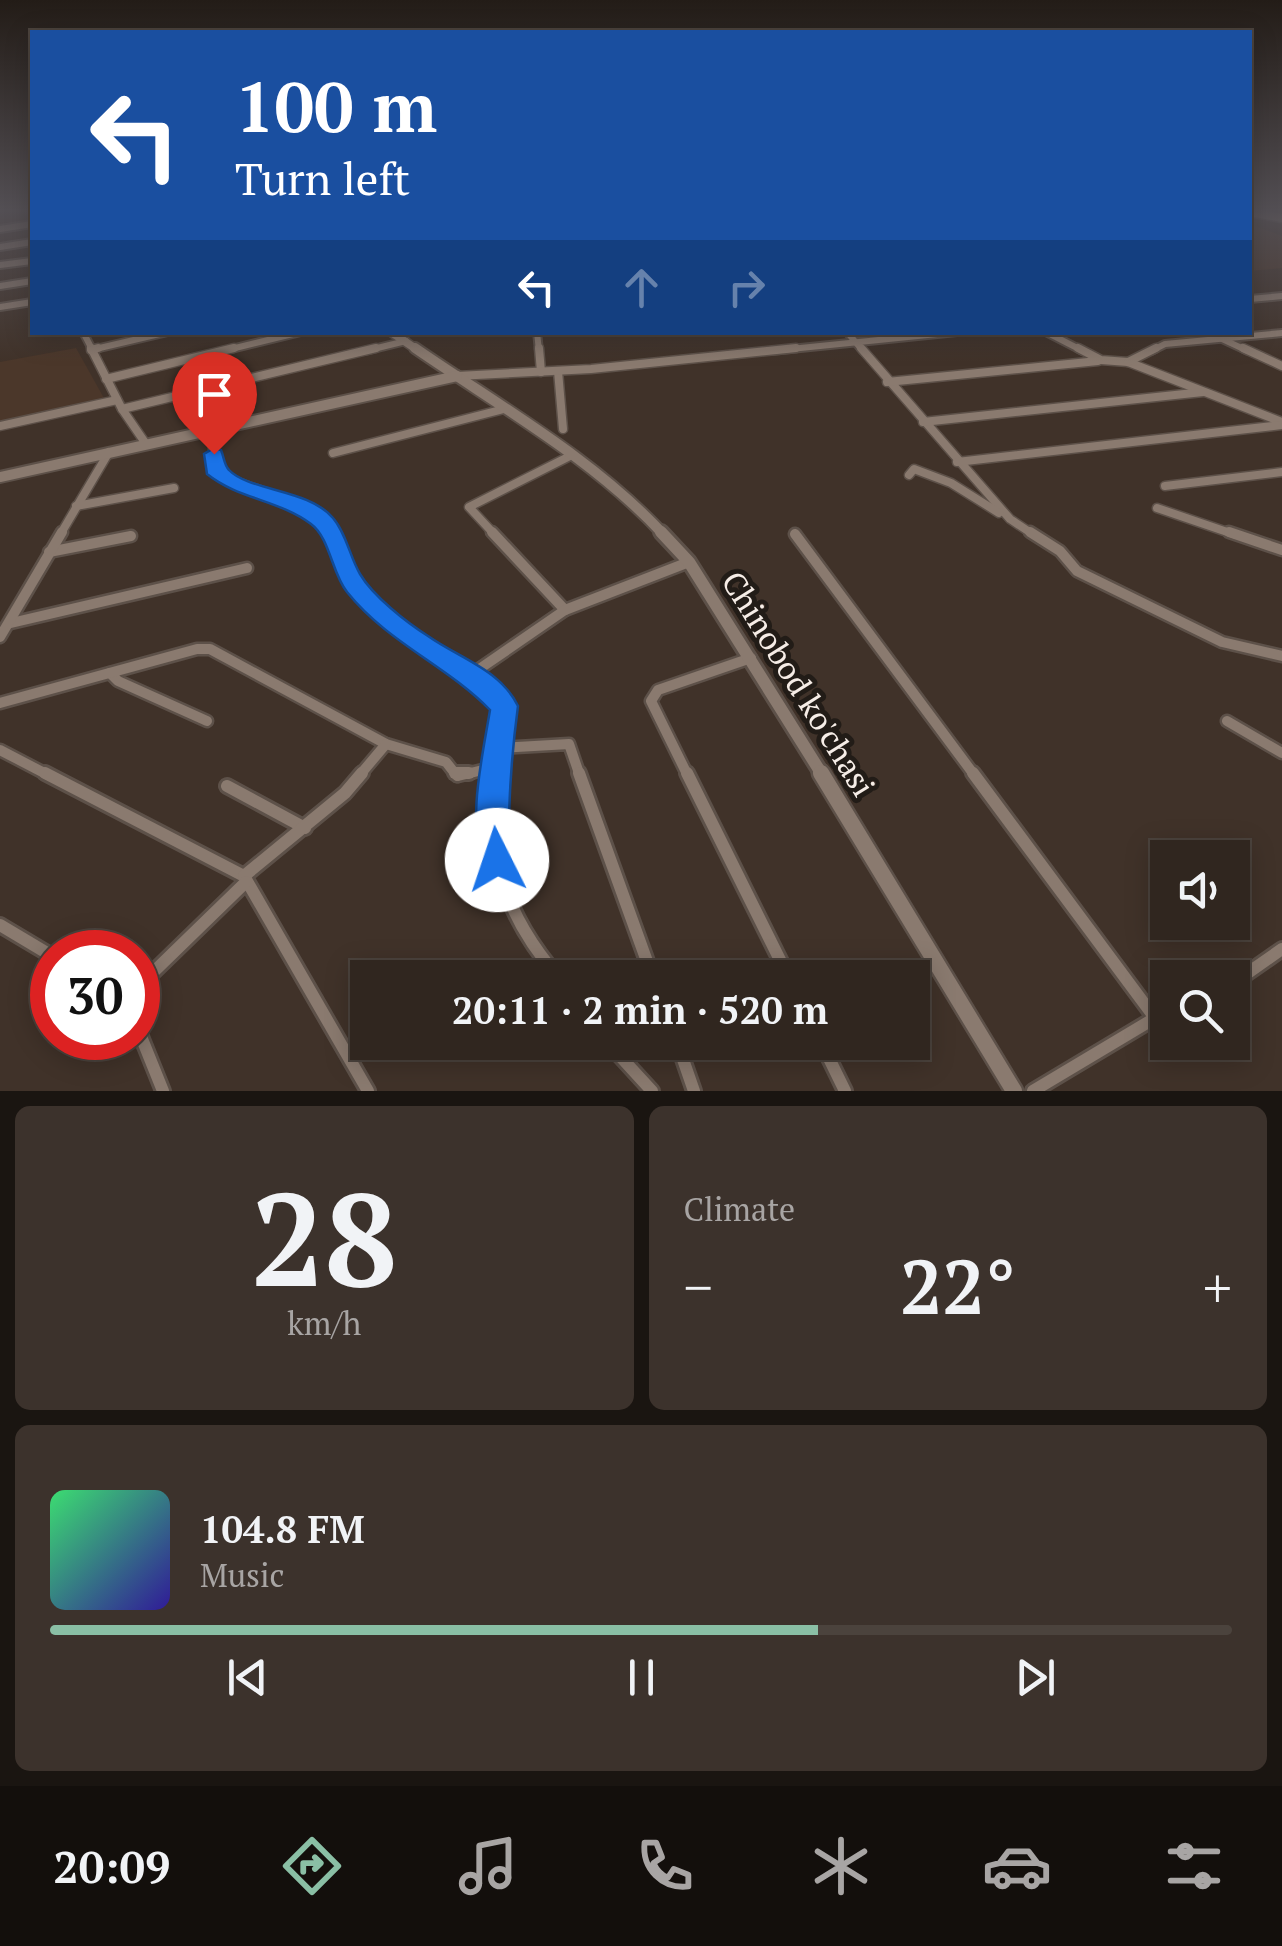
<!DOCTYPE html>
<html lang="en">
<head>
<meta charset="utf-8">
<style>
  body { margin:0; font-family:"PT Serif",serif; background:#3c322c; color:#f1f3f6; height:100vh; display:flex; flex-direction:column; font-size:38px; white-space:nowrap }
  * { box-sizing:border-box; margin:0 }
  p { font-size:32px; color:#a8a5a4 }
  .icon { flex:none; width:55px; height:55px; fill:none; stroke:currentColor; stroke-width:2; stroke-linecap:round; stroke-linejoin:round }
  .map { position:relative; height:1091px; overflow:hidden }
  .details { display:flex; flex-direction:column; gap:15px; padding:15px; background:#1a1511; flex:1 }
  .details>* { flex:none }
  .hud { position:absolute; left:30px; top:30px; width:1222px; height:305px; border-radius:0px; box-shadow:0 5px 25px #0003,0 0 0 2px #4b433d; background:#1a4fa0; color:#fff; overflow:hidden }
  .controls { position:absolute; left:1150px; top:840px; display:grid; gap:20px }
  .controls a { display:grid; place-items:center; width:100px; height:100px; border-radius:0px; background:#30261f; box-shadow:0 5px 25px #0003,0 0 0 2px #4b433d; font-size:50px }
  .speed { position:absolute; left:30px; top:930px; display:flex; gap:20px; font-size:50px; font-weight:700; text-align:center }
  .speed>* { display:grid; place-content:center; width:130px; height:130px; border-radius:50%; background:#30261f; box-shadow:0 5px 25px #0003,0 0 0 2px #4b433d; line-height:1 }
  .speed .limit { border:15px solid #d22; background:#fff; color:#111 }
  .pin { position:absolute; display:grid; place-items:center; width:85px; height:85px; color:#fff; margin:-102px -42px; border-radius:50% 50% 50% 0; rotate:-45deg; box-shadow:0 0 10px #0007 }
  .pin .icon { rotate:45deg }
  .me { position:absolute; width:110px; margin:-55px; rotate:356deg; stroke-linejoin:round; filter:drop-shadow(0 0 8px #0008) }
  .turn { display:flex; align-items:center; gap:35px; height:210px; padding:0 40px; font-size:45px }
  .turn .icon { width:130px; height:130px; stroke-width:2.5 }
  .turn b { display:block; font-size:70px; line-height:85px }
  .lanes { display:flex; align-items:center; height:95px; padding:0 40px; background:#0003; justify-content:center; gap:50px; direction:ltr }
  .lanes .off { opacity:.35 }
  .big { font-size:75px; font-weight:700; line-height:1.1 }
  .details .widget { flex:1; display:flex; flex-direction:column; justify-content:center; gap:15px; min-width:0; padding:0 35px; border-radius:15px; background:#3c322c }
  .details .dial { align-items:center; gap:0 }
  .dial b { font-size:130px; line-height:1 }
  .song { display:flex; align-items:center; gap:30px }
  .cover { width:120px; height:120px; border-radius:15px; background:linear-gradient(135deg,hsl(140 70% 55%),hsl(250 70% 35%)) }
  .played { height:10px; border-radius:5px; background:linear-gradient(90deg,#8abfa5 65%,#4b433d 65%) }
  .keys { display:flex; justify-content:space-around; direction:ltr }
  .heat { display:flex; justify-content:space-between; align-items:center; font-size:55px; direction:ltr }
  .details .tiles { flex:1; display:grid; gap:15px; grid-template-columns:1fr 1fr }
  .widget:last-child { grid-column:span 2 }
  .trip { position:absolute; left:350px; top:960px; width:580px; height:100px; border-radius:0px; background:#30261f; box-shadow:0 5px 25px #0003,0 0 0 2px #4b433d; font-weight:700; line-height:100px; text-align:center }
  .dock { display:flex; height:160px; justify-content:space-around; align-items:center; background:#130f0c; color:#a8a5a4 }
  .dock .icon { width:70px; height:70px }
  .dock .on { color:#8abfa5 }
  .dock b { font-size:45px; color:#f1f3f6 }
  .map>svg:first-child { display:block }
  .built { fill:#4b372a }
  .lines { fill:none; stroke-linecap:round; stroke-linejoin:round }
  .minor-far3-casing { stroke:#5d5149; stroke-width:10 }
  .minor-far2-casing { stroke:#5d5149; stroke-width:11 }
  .minor-far1-casing { stroke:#5d5149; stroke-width:15 }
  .minor-casing { stroke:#5d5149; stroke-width:18 }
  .tertiary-far3-casing { stroke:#5d5149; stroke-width:11 }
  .tertiary-far2-casing { stroke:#5d5149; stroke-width:14 }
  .tertiary-far1-casing { stroke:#5d5149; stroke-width:18 }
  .tertiary-casing { stroke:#5d5149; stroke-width:21 }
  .minor-far3 { stroke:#8a7a6f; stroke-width:6 }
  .minor-far2 { stroke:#8a7a6f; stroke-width:8 }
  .minor-far1 { stroke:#8a7a6f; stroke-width:10 }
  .minor { stroke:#8a7a6f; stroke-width:12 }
  .tertiary-far3 { stroke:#8a7a6f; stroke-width:8 }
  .tertiary-far2 { stroke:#8a7a6f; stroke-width:10 }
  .tertiary-far1 { stroke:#8a7a6f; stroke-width:12 }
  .tertiary { stroke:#8a7a6f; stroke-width:16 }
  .route { fill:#1a73e8; stroke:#114b97; stroke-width:2.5 }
  .labels { text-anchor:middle; stroke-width:10; stroke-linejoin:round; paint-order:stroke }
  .near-street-label { font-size:32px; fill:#f6ede7; stroke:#221c17 }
</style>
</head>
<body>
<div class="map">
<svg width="1282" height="1091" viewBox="0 0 1282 1091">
  <rect width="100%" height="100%" fill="#403229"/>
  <g class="built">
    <polygon points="1250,224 1282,236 1282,268 1250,271"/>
    <polygon points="76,348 105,400 0,422 0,362"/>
  </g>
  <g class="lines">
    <g class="minor-far3-casing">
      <g id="minor-far3">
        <polyline points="0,229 32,224"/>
        <polyline points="0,247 32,242"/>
        <polyline points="0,265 32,261"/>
        <polyline points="0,286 32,281"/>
        <polyline points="1250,299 1282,296"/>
        <polyline points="0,307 32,302"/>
        <polyline points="83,332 93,351"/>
        <polyline points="537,332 539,351"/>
        <polyline points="847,332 863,351"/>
        <polyline points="1046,332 1083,351"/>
        <polyline points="1220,338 1248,351"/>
        <polyline points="91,350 168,332"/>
        <polyline points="223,351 301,332"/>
        <polyline points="365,351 406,341"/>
        <polyline points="771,351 957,332"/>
        <polyline points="1151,351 1165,344 1282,333"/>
      </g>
    </g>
    <g class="minor-far2-casing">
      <g id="minor-far2">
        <polyline points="91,348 122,409 146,444"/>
        <polyline points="539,348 541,372"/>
        <polyline points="861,348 1010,519 1034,535"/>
        <polyline points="1078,348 1101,360 1128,362 1282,422"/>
        <polyline points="1243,348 1282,366"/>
        <polyline points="91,350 98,348"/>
        <polyline points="1128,362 1156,348"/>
        <polyline points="558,371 563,429"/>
        <polyline points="457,376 591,369 796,348"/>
        <polyline points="106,379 234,348"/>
        <polyline points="887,382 1098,361"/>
        <polyline points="122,409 376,348"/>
        <polyline points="923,422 1203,392"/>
        <polyline points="0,426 117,400"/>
        <path d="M211 429 215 469C247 495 311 493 330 535"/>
        <polyline points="333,453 504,409"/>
        <polyline points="957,462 1282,425"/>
        <polyline points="909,475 914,469 951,483 999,513"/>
        <polyline points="1165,486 1282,472"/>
        <polyline points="76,506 174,488"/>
        <polyline points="1157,508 1236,535"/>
        <polyline points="60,535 109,452"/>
        <polyline points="495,535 469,507 572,455"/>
      </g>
    </g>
    <g class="minor-far1-casing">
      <g id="minor-far1">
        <polyline points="329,532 352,583 380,612 418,644 472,674 504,706 496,776"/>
        <polyline points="492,532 565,610"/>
        <polyline points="1030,532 1060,551 1077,571 1222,642 1282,656"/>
        <polyline points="1229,532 1282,550"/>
        <polyline points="795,534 975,776"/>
        <polyline points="49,552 131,536"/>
        <polyline points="11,623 247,568"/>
        <polyline points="0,637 62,532"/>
        <polyline points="110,673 118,681 207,721"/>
        <polyline points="472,674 565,610 689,562"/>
        <polyline points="0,703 197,649 210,649 386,744 446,762 457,776"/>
        <polyline points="1227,721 1282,753"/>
        <polyline points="499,748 569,744 580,776"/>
        <polyline points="0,750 50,776"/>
        <polyline points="359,776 386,744"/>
        <polyline points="458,776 495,767"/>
        <polyline points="688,776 651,701 658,690 751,658"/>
      </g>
    </g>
    <g class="minor-casing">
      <g id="minor">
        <polyline points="45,773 244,876 368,1091"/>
        <polyline points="455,773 469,773"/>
        <path d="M496 773C489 859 502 912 559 978"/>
        <polyline points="579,773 653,978"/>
        <polyline points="687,773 789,978"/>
        <polyline points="973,773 1155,1018 1033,1091"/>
        <polyline points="227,786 305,828"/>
        <polyline points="244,876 345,793 362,773"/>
        <polyline points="0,925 52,956"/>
        <polyline points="1242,977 1282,949"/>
        <polyline points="138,987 246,882"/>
        <polyline points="138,1029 163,1091"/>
        <polyline points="607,1042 652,1091"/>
        <polyline points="677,1042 694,1091"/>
        <polyline points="821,1042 845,1091"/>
      </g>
    </g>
    <g class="tertiary-far3-casing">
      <g id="tertiary-far3">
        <polyline points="1250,212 1282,218"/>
        <polyline points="391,332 419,351"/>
      </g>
    </g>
    <g class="tertiary-far2-casing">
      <g id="tertiary-far2">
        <path d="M415 348C499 406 594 459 664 535"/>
        <polyline points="0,477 457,376"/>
      </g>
    </g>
    <g class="tertiary-far1-casing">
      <polyline id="tertiary-far1" points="661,532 689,562 823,776"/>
    </g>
    <g class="tertiary-casing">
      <polyline id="tertiary" points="821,773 1014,1091"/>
    </g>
    <use href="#minor-far3" class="minor-far3"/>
    <use href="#minor-far2" class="minor-far2"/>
    <use href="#minor-far1" class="minor-far1"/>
    <use href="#minor" class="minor"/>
    <use href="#tertiary-far3" class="tertiary-far3"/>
    <use href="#tertiary-far2" class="tertiary-far2"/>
    <use href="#tertiary-far1" class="tertiary-far1"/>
    <use href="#tertiary" class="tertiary"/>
  </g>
  <linearGradient id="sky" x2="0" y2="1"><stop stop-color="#231c17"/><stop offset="0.58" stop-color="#534f54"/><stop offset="1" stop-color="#534f54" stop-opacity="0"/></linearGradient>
  <rect width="1282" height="362" fill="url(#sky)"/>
  <path class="route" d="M214 448 221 450C224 457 224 465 229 470 249 491 309 489 333 518 346 533 350 557 360 574 373 596 406 622 428 636 459 658 501 670 518 706 513 743 510 779 509 817 508 835 515 854 508 871L497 875 485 871C466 823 482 759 490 710 446 665 388 643 347 592 332 574 330 538 311 524 279 500 238 499 207 474L204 454Z"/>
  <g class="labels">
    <g class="near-street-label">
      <text transform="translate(798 684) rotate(58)" y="11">Chinobod ko'chasi</text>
    </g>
  </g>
</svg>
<div class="controls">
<a><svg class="icon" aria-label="sound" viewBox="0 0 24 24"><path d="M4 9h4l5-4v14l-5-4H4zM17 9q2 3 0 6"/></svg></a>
<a><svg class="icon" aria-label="search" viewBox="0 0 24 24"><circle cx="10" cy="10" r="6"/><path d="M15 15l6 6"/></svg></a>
</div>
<div class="speed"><div class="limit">30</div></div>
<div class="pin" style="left:214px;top:454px;background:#d93025"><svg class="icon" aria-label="arrive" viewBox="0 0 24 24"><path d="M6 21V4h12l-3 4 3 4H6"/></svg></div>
<svg class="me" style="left:497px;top:860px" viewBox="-20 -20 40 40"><circle r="19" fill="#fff"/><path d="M0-13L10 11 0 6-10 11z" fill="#1a73e8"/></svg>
<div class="trip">20:11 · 2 min · 520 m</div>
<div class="hud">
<div class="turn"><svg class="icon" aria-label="left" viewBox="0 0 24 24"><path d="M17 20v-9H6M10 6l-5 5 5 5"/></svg><div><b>100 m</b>Turn left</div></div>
<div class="lanes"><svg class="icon" aria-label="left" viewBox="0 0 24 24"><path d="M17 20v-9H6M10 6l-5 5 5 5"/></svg><svg class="icon off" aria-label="ahead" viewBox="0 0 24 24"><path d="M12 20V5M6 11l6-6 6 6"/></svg><svg class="icon off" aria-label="right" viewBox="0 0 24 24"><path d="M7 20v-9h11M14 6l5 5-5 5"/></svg></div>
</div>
</div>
<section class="details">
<div class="tiles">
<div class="widget dial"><b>28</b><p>km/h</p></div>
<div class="widget"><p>Climate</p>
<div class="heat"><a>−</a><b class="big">22°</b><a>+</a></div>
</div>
<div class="widget">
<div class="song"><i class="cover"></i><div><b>104.8 FM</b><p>Music</p></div></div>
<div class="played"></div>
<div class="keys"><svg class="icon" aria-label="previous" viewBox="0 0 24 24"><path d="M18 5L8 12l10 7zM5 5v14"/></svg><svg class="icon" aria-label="pause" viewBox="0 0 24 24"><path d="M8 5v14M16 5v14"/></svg><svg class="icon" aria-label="next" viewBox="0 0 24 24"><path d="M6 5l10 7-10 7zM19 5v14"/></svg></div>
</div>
</div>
</section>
<nav class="dock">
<b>20:09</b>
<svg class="icon on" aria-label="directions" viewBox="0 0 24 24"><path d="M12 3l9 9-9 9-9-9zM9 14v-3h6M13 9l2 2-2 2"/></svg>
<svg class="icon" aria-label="music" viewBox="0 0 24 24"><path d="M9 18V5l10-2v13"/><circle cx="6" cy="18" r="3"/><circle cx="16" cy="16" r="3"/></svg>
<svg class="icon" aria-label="phone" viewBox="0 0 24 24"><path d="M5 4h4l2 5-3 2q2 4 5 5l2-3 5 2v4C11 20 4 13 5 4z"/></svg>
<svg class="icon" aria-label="climate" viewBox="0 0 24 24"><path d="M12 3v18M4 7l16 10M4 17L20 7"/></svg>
<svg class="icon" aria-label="car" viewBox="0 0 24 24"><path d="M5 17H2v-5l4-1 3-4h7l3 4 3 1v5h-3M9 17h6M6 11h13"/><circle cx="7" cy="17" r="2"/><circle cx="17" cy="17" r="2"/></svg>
<svg class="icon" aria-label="filters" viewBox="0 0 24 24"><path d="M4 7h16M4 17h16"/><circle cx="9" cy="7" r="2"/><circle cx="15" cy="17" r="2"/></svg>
</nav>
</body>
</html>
